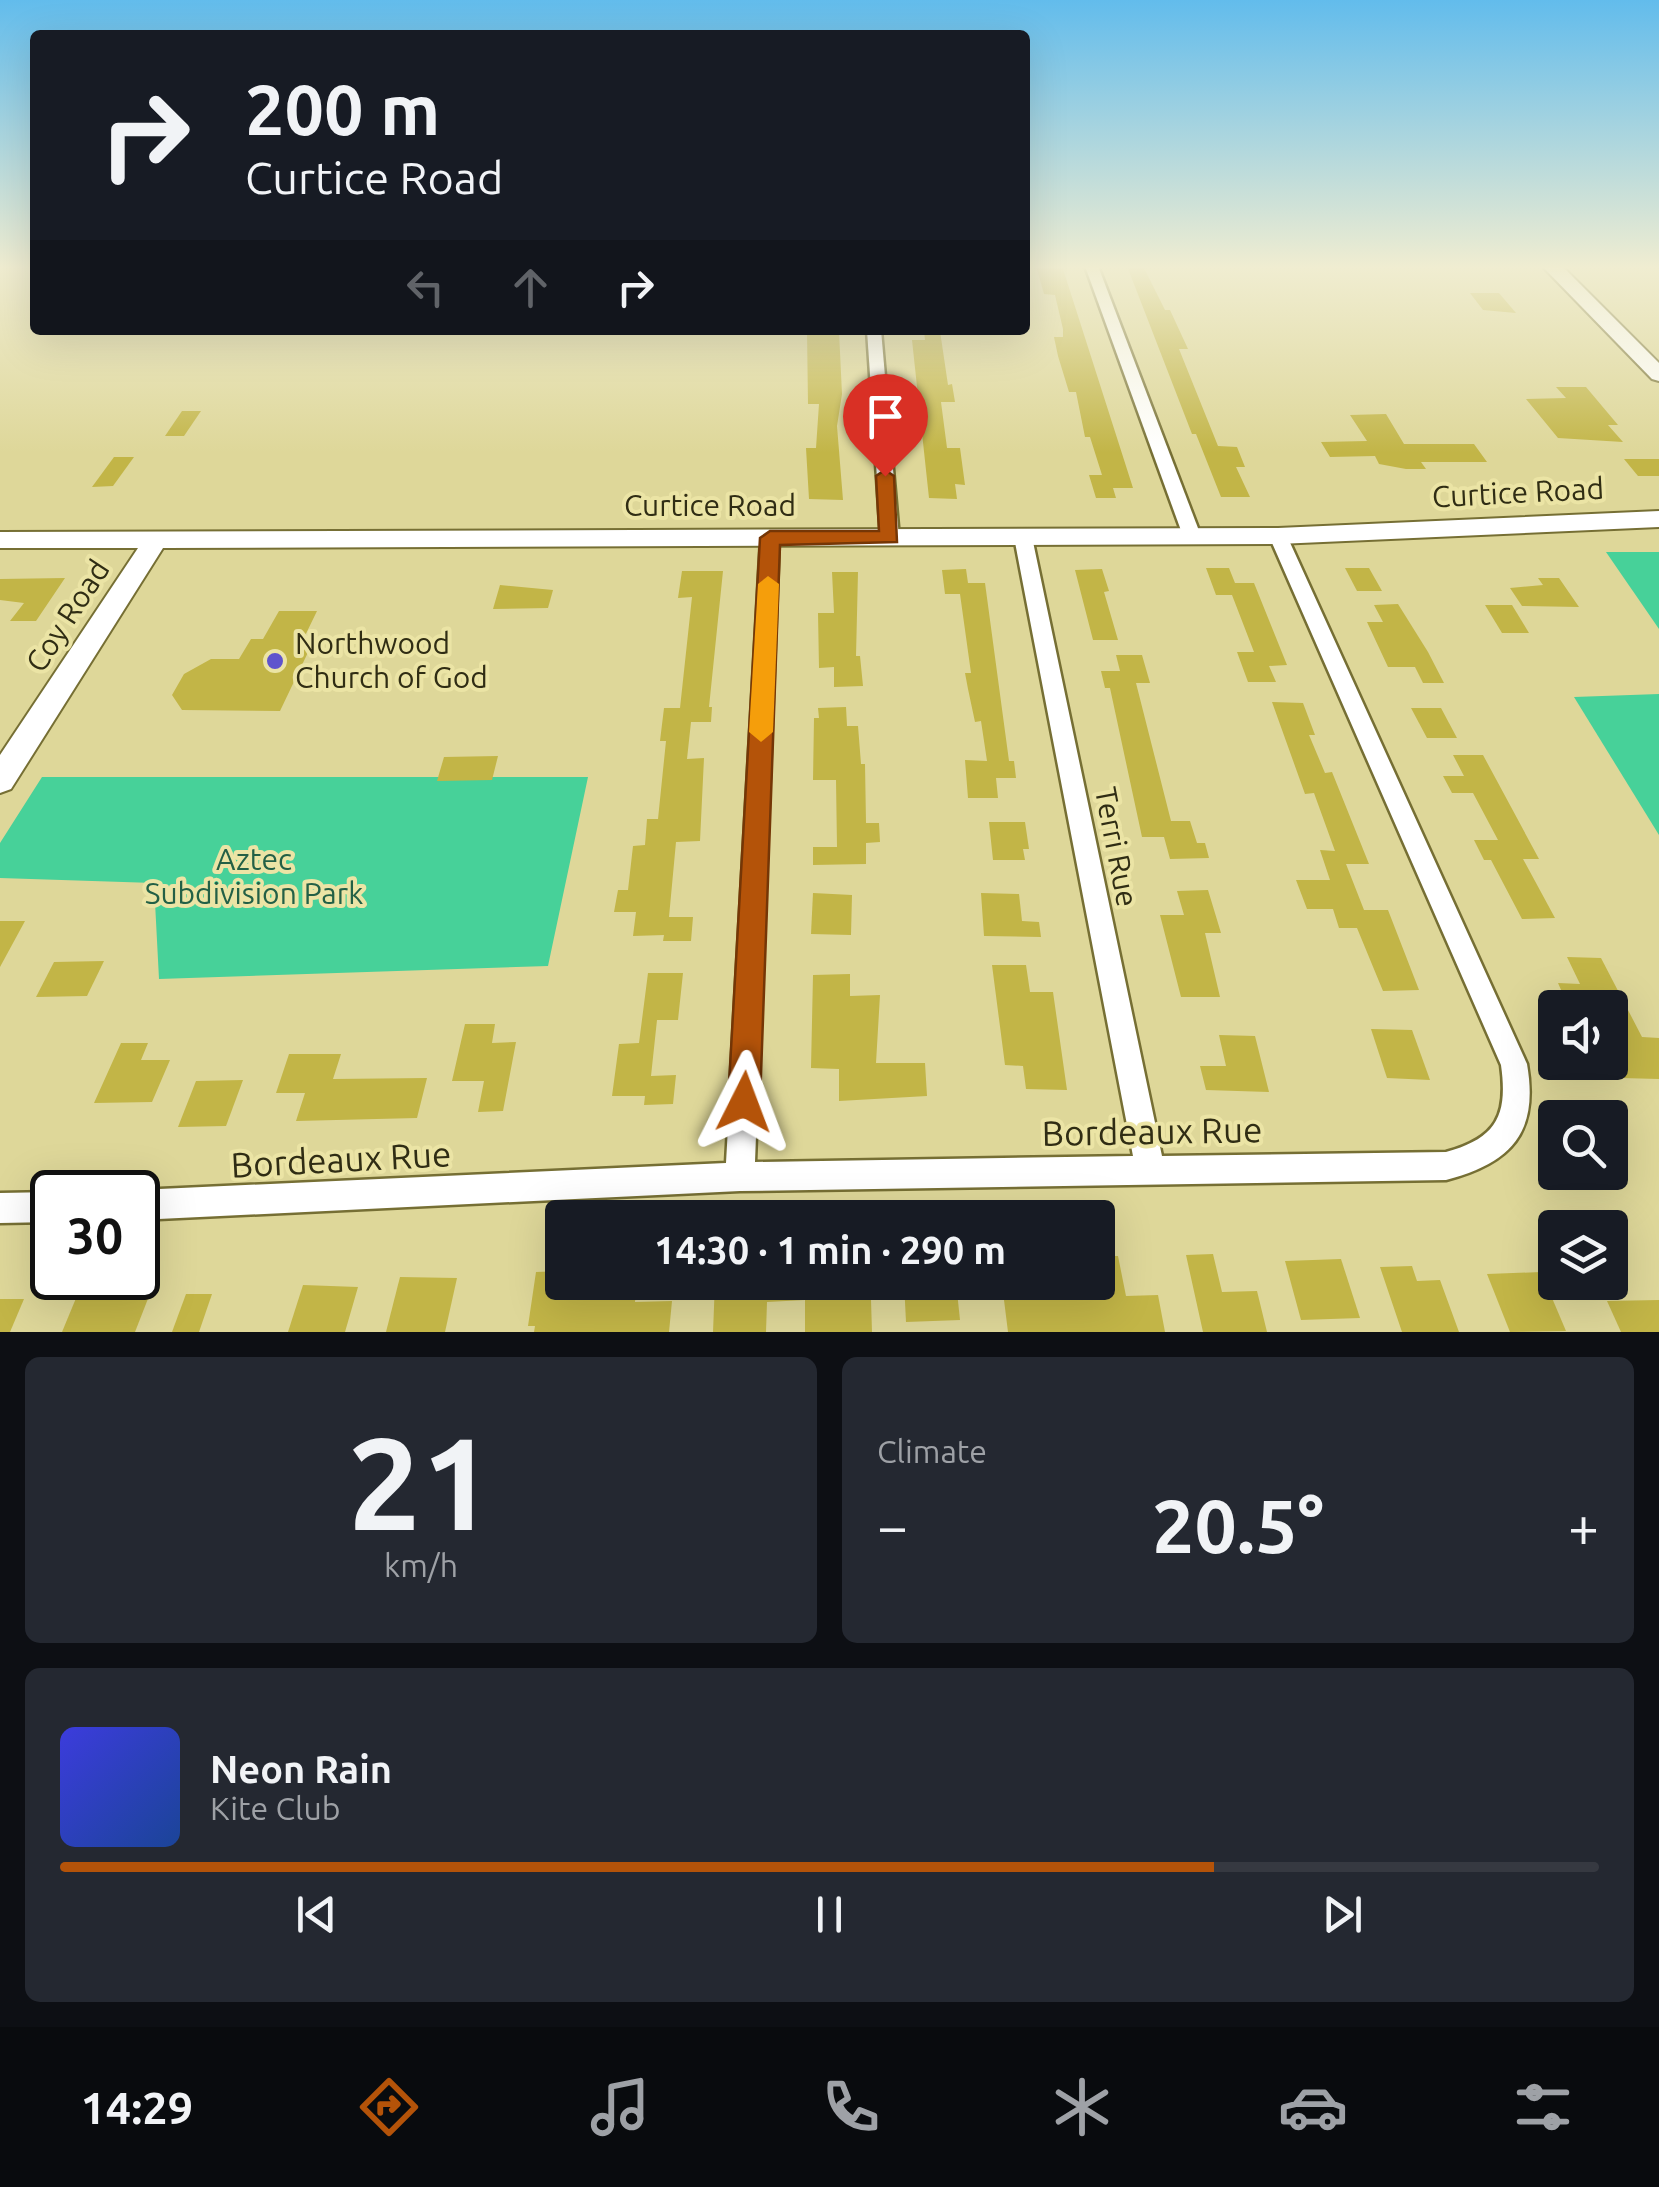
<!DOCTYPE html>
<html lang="en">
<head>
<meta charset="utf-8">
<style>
  body { margin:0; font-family:Ubuntu,sans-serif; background:#242831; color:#f1f3f6; height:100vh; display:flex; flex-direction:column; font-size:38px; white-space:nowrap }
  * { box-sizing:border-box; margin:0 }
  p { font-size:32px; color:#9ea1a6 }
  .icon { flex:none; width:55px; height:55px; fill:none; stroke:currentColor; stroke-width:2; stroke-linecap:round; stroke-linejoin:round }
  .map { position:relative; height:1332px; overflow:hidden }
  .details { display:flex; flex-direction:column; gap:25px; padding:25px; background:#0d0f14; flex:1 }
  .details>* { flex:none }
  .top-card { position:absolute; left:30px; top:30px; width:1000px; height:305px; border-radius:10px; box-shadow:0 10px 40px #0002; background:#171b24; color:#f1f3f6; overflow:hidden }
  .tools { position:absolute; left:1538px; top:990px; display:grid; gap:20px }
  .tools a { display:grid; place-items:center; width:90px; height:90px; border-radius:10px; background:#171b24; box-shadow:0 10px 40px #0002; font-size:50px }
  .speed { position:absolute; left:30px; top:1170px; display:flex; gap:20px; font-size:50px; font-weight:700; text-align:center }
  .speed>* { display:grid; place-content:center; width:130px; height:130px; border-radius:50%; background:#171b24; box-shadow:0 10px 40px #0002; line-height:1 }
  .speed .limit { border:5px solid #111; border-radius:15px; background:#fff; color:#111 }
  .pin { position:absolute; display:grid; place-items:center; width:85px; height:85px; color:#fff; margin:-102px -42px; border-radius:50% 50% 50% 0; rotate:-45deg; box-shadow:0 0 10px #0007 }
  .pin .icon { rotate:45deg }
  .me { position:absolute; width:110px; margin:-55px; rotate:3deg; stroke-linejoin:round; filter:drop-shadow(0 0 8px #0008) }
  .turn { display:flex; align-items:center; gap:35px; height:210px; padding:0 50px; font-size:45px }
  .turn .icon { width:130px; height:130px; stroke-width:2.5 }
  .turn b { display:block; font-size:70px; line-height:85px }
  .lanes { display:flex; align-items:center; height:95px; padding:0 50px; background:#0003; justify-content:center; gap:50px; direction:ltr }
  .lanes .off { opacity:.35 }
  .big { font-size:75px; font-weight:600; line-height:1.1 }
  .details .widget { flex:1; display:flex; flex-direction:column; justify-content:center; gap:15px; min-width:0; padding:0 35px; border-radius:15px; background:#242831 }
  .details .dial { align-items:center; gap:0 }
  .dial b { font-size:130px; line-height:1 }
  .song { display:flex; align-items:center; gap:30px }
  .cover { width:120px; height:120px; border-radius:15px; background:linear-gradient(135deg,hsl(240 70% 55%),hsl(220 70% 35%)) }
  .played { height:10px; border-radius:5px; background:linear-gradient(90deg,#b45309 75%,#363941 75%) }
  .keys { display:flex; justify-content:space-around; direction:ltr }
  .heat { display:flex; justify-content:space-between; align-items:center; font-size:55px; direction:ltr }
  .details .tiles { flex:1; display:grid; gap:25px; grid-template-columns:1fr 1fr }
  .widget:last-child { grid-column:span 2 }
  .trip { position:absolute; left:545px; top:1200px; width:570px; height:100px; border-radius:10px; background:#171b24; box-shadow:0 10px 40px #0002; font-weight:600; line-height:100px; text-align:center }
  .tabs { display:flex; height:160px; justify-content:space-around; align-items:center; background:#090b0e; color:#9ea1a6 }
  .tabs .icon { width:70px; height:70px }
  .tabs .on { color:#b45309 }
  .tabs b { font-size:45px; color:#f1f3f6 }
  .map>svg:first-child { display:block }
  .green { fill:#47d199 }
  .building { fill:#c2b547 }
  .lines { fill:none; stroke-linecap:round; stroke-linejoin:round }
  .street-casing { stroke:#766f34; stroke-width:5 }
  .secondary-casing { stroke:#766f34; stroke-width:4 }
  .street { fill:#fff; fill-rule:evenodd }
  .secondary { fill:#fff; fill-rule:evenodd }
  .route { fill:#b45309; stroke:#753606; stroke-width:2.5 }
  .slow { fill:#f59e0b }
  .poi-dot { fill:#5f54cd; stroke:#ebe4a5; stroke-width:4 }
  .labels { text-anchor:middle; stroke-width:8; stroke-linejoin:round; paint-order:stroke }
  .street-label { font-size:30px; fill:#302d14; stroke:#ebe4a5 }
  .poi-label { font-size:30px; fill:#302d14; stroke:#ebe4a5; text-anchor:start }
  .park-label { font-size:30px; fill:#236046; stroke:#ebe4a5 }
  .near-street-label { font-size:35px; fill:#302d14; stroke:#ebe4a5 }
</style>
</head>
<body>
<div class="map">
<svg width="1659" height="1332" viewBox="0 0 1659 1332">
  <rect width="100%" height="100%" fill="#ded799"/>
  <g class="green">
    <polygon points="1606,552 1659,552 1659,629"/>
    <polygon points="1659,694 1659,835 1574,697"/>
    <polygon points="42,777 588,777 548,966 159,979 154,883 0,878 0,843"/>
  </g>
  <g class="building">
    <polygon points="1036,266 1063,269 1133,488 1113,488 1116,498 1096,498 1089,475 1102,475 1090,437 1085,437 1076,392 1069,392 1058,356 1054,337 1063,337 1063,329 1055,295 1044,294"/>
    <polygon points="1127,266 1143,266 1165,310 1170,310 1188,349 1179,349 1218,446 1237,447 1245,467 1236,467 1250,497 1221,497 1196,434 1192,434"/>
    <polygon points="1470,293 1499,293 1516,313 1483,310"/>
    <polygon points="807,331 839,331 842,394 837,426 843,500 809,499 806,448 816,448 819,404 808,404"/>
    <polygon points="924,331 940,331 948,385 952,384 955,402 941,402 947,448 960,448 965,485 955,484 957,499 929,498 912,340 925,340"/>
    <polygon points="1556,387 1586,387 1618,425 1608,425 1623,442 1558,438 1526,399 1566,398"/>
    <polygon points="182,411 201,411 184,436 165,436"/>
    <polygon points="1386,414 1404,444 1474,444 1487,462 1421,462 1426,469 1406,469 1379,464 1375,456 1330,457 1321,442 1367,441 1350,415"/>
    <polygon points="114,457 134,457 113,486 92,487"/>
    <polygon points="1624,459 1659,459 1659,476 1638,476"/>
    <polygon points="1206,568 1229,568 1235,583 1254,583 1287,665 1269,666 1276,682 1248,682 1237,652 1254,652 1232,595 1216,595"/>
    <polygon points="1345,568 1369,568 1382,591 1357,591"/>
    <polygon points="966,569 968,583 985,583 1009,761 1014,761 1016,778 996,778 998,798 968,798 965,760 987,761 981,721 975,722 968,689 965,673 971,673 960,594 945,594 942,570"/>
    <polygon points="1102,569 1109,591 1104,592 1118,640 1093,640 1075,570"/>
    <polygon points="682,571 723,571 709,707 712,707 711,722 691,722 687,759 704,758 700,841 676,842 669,917 693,917 691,941 663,941 664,935 633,936 636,912 614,912 618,890 628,890 633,846 645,845 647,819 658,819 666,741 660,741 664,708 680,708 692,597 678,598"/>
    <polygon points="832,572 858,572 856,656 860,656 863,686 834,687 834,667 819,668 818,613 834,613"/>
    <polygon points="65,578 36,621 10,621 24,603 0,600 0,579"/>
    <polygon points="1538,578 1559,578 1579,607 1522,606 1510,588 1543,585"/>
    <polygon points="500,585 553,590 548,608 493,609"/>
    <polygon points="1398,604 1428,652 1444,683 1423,683 1415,667 1388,667 1367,622 1383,622 1374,605"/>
    <polygon points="1485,605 1512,605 1529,633 1502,633"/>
    <polygon points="279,611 317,611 301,644 312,644 280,711 182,710 172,695 184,674 211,659 239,659 251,639 263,639"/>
    <polygon points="1116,655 1142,655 1150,683 1136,683 1171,821 1190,821 1197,843 1205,843 1209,858 1170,859 1164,837 1142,837 1110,688 1105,688 1101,671 1120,671"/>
    <polygon points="1272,702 1303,703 1315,735 1309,735 1325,773 1332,772 1369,864 1346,864 1364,910 1388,910 1419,990 1383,991 1357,928 1339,928 1333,909 1307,909 1296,880 1330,880 1320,850 1335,851 1314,793 1305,794"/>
    <polygon points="846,707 847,726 858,726 861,764 865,764 866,823 879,823 880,842 866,843 866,864 813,865 813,847 837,847 836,780 813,780 814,718 819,718 818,708"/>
    <polygon points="1411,708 1441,708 1457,738 1427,738"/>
    <polygon points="1453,755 1483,755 1539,859 1523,859 1555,918 1522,919 1491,860 1484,860 1474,840 1498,840 1473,793 1452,793 1443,776 1464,776"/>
    <polygon points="498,756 492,780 437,781 444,757"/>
    <polygon points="989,822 1025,822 1029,849 1023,849 1025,860 993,860"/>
    <polygon points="1208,890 1221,933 1205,933 1220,997 1181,997 1160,915 1184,915 1177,891"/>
    <polygon points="813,893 852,895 851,935 811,934"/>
    <polygon points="981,893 1019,894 1022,921 1039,922 1041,937 984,936"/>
    <polygon points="0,921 25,921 0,967"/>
    <polygon points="1567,957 1601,958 1642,1037 1659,1038 1659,1079 1621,1078 1610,1057 1610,1008 1569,1008 1558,983 1580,984"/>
    <polygon points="104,961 87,996 36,997 54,962"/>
    <polygon points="992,965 1026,965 1030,992 1053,992 1067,1090 1026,1089 1023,1066 1005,1065"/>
    <polygon points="648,973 683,973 678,1020 657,1020 651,1076 676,1075 673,1104 644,1105 645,1096 612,1096 619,1044 639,1043"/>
    <polygon points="850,974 850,996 880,995 876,1063 925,1063 927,1096 839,1101 839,1069 811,1068 813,975"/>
    <polygon points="465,1024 495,1024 492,1043 516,1042 503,1111 478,1112 484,1081 452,1081"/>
    <polygon points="1371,1029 1412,1030 1430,1080 1387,1078"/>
    <polygon points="1219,1035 1255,1036 1269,1092 1206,1090 1200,1066 1226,1066"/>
    <polygon points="121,1043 148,1043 141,1060 170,1060 152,1102 94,1103"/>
    <polygon points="289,1054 341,1054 333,1079 427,1078 417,1118 296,1121 305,1093 276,1093"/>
    <polygon points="243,1080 226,1126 178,1127 196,1081"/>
    <polygon points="1213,1254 1222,1292 1257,1291 1267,1332 1203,1332 1186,1255"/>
    <polygon points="1098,1256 1118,1256 1126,1296 1158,1295 1165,1332 1008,1332 1003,1292 1036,1291 1035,1282 1098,1282"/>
    <polygon points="1341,1259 1360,1318 1301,1320 1285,1261"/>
    <polygon points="1412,1266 1417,1281 1440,1280 1459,1332 1402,1332 1380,1267"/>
    <polygon points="562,1271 562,1282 637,1282 635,1302 672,1301 669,1332 534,1332 535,1326 528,1326 536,1272"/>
    <polygon points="1541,1272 1566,1331 1510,1332 1487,1274"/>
    <polygon points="400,1277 457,1278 445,1332 386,1332"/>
    <polygon points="715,1282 832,1282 833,1300 871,1300 872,1332 805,1332 805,1300 767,1302 766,1332 713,1332"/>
    <polygon points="904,1282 956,1282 960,1320 906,1322"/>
    <polygon points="303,1285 358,1287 345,1332 288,1332"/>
    <polygon points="79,1291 151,1291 135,1332 62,1332"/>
    <polygon points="186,1294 212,1294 199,1332 172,1332"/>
    <polygon points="0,1299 24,1299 10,1332 0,1332"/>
    <polygon points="1659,1300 1659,1332 1621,1332 1607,1301"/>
  </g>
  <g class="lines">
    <g class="street-casing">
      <g id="street">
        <polygon points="1085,266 1098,266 1201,536 1198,540 1192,542 1183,536"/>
        <polygon points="867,330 881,330 899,538 890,544 881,538"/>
        <path d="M1278 530 1287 536 1527 1064C1539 1133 1511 1163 1446 1180L740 1191 138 1220V1192H133L138 1190 726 1163 761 538 770 532 779 538 755 1162 1133 1156 1014 537 1023 531 1032 537 1162 1156 1446 1152C1497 1138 1508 1115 1501 1065L1269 536Z"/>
        <polygon points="53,1192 52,1222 0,1223 0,1193"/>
      </g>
    </g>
    <g class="secondary-casing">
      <g id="secondary">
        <polygon points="1542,266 1562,266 1659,363 1659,381 1652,379"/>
        <polygon points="1659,511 1659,527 1278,544 163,548 11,789 0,793 0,755 138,548 0,548 0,532 1278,528"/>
      </g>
    </g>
    <use href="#street" class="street"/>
    <use href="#secondary" class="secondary"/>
  </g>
  <linearGradient id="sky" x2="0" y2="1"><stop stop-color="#62bcec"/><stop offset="0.59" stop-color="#f0edd1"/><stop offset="1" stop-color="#f0edd1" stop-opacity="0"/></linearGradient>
  <rect width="1659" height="453" fill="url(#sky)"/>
  <polygon class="route" points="885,470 894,476 897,542 780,545 760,1102 755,1113 744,1117 733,1113 728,1102 760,538 770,531 879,531 876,476"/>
  <polygon class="slow" points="768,576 779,584 773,732 761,742 749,732 758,584"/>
  <circle class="poi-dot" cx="275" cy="661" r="10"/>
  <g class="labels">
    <g class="street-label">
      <text transform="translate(1518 493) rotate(-3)" y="10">Curtice Road</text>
      <text x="710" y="516">Curtice Road</text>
      <text transform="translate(68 616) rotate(-57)" y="10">Coy Road</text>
      <text transform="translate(1116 847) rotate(79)" y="10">Terri Rue</text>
    </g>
    <g class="poi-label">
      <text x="295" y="654">Northwood<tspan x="295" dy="34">Church of God</tspan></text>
    </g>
    <g class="park-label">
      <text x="254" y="870">Aztec<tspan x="254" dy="34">Subdivision Park</tspan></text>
    </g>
    <g class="near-street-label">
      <text transform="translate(1152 1132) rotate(-1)" y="12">Bordeaux Rue</text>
      <text transform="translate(341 1160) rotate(-3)" y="12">Bordeaux Rue</text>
    </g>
  </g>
</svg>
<div class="tools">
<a><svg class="icon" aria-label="sound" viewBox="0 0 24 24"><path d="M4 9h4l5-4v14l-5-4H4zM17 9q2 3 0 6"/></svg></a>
<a><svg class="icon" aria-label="search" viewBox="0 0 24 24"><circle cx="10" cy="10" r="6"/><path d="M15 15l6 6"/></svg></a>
<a><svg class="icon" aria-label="layers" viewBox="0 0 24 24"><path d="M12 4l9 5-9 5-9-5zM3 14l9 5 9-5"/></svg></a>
</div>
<div class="speed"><div class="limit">30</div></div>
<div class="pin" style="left:885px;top:476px;background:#d93025"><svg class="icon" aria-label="arrive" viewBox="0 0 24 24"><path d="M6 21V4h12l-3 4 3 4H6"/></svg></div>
<svg class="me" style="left:744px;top:1102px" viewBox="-20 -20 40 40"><path d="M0-17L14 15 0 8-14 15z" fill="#b45309" stroke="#fff" stroke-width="4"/></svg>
<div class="trip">14:30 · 1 min · 290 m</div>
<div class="top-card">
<div class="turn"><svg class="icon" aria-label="right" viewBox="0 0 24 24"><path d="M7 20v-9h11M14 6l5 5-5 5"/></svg><div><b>200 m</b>Curtice Road</div></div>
<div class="lanes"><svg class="icon off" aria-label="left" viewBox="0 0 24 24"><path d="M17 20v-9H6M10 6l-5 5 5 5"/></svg><svg class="icon off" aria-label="ahead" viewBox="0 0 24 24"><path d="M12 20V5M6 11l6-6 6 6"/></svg><svg class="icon" aria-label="right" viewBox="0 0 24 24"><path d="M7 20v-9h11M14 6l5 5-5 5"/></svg></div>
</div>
</div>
<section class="details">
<div class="tiles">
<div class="widget dial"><b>21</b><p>km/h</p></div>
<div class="widget"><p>Climate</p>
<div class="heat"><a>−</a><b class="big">20.5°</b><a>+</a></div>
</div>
<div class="widget">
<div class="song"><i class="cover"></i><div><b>Neon Rain</b><p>Kite Club</p></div></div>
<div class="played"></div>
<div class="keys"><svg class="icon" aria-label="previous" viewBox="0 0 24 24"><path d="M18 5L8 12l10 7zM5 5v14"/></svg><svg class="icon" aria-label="pause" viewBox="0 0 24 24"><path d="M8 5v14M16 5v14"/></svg><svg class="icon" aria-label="next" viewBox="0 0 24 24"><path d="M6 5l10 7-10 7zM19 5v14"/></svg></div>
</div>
</div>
</section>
<nav class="tabs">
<b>14:29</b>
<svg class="icon on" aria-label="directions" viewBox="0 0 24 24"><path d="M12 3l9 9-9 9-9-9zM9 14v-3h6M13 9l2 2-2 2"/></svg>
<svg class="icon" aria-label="music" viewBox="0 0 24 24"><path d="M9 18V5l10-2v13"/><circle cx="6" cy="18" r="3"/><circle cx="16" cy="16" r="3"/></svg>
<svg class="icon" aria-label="phone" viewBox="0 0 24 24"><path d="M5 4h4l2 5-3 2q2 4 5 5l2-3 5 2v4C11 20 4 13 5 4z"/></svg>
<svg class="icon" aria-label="climate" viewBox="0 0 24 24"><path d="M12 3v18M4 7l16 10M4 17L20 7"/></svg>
<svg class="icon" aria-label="car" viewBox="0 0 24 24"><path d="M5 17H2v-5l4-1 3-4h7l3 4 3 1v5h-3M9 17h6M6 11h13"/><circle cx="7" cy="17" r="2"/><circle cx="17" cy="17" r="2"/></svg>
<svg class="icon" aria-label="filters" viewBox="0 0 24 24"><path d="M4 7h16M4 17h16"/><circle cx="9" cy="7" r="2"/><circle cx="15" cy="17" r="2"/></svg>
</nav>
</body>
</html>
